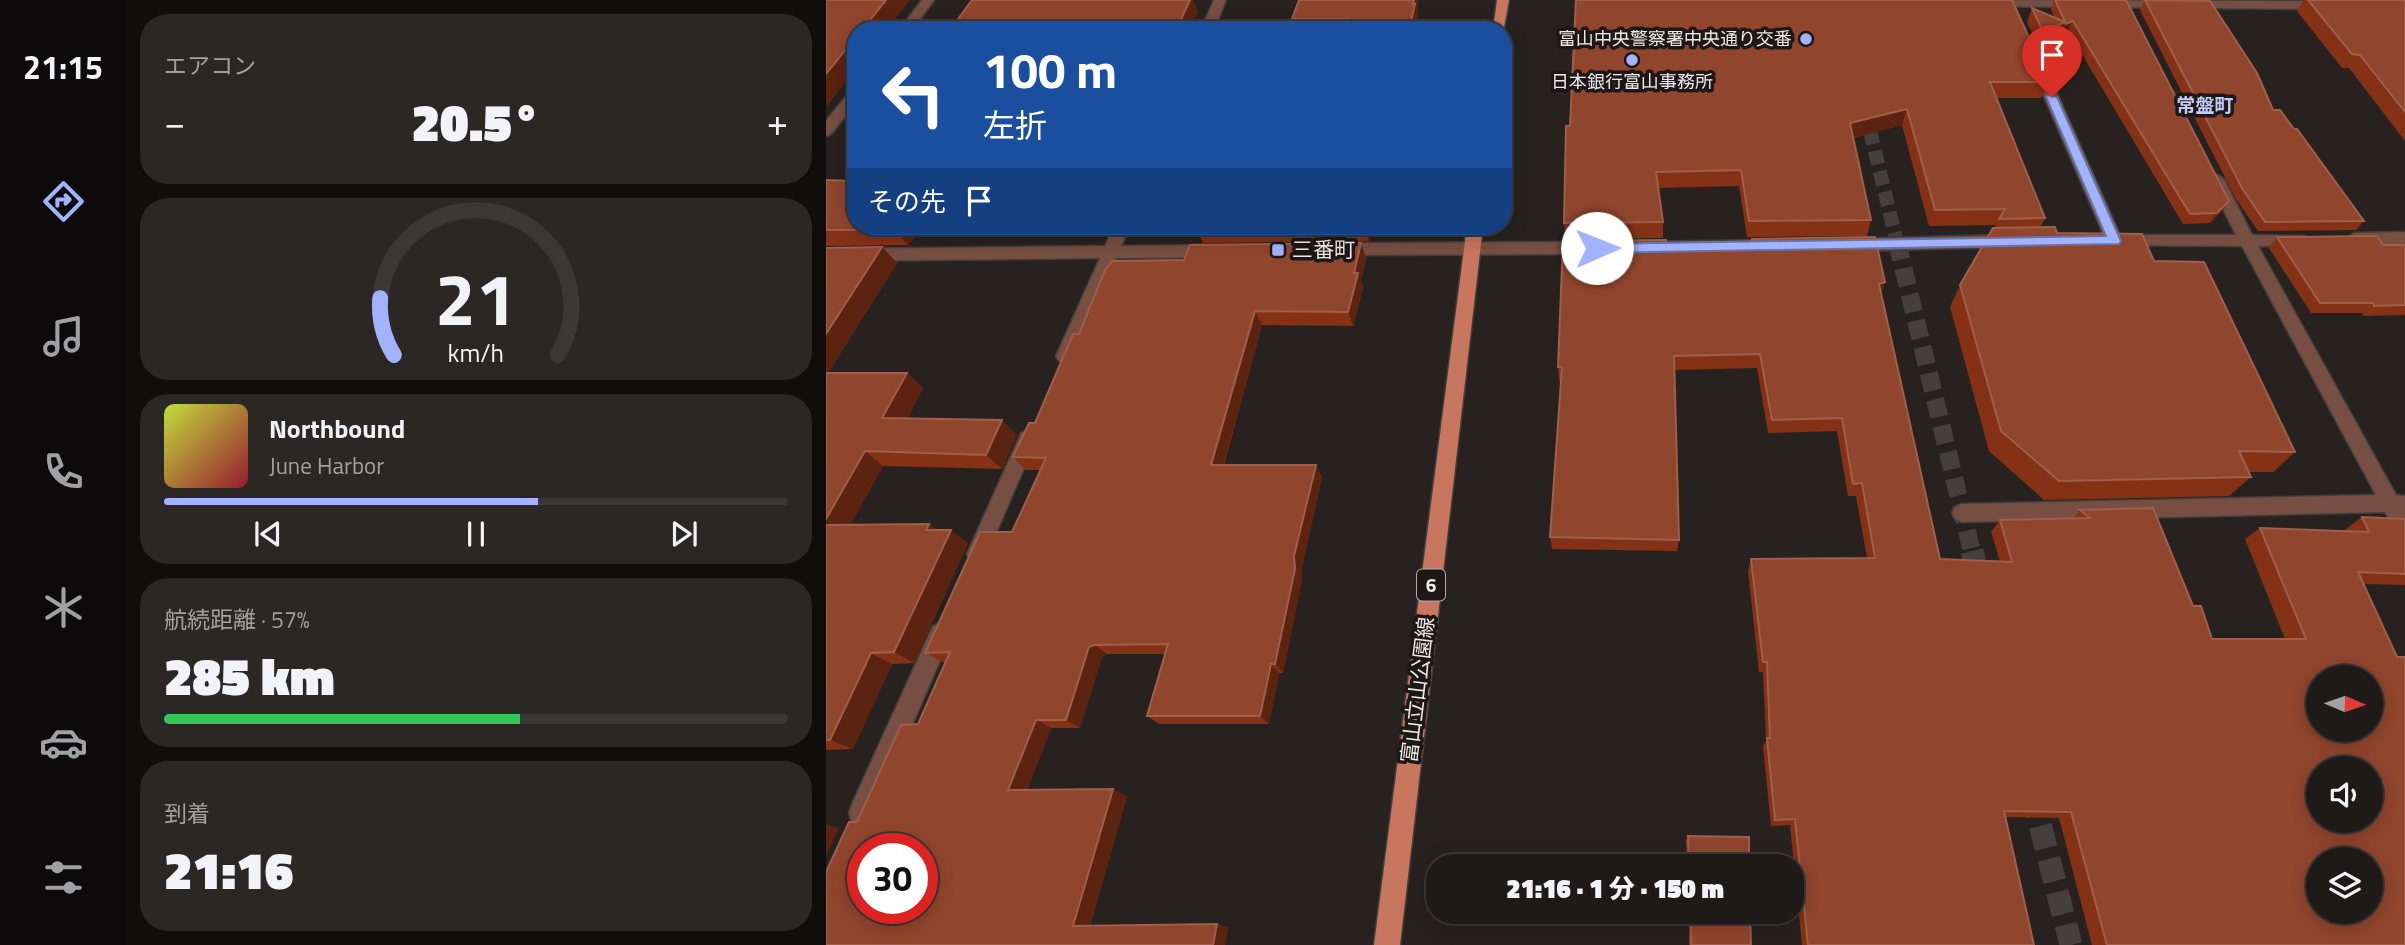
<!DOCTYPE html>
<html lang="ja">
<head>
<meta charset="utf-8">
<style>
  body { margin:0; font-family:"Titillium Web","Noto Sans JP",sans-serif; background:#2a2725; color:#f1f3f6; height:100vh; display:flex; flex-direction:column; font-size:26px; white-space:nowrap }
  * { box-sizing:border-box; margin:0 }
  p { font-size:23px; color:#a0a1a2 }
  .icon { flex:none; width:38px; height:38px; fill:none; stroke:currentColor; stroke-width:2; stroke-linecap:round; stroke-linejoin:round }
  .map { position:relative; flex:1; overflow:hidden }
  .details { display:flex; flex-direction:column; gap:14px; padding:14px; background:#100e0d; width:700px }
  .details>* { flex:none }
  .guide { position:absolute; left:21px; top:21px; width:665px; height:214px; border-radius:28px; box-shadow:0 4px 18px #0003,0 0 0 2px #3b3837; background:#1a4fa0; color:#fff; overflow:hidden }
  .needle { width:46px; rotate:92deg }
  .buttons { position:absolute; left:1480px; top:665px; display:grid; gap:14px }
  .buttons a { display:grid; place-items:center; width:77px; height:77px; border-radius:50%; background:#1d1a18; box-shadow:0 4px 18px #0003,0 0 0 2px #3b3837; font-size:35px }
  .speed { position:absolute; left:21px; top:833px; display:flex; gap:14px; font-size:35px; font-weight:700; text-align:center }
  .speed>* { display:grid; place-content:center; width:91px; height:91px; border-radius:50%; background:#1d1a18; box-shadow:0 4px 18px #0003,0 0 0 2px #3b3837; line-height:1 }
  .speed .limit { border:10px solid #d22; background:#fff; color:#111 }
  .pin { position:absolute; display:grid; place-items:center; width:60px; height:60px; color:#fff; margin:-72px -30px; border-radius:50% 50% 50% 0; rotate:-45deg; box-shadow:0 0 7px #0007 }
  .pin .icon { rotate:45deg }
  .me { position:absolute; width:77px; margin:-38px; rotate:89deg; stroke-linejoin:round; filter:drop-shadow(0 0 5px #0008) }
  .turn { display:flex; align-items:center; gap:24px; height:147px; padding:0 21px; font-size:32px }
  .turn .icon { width:91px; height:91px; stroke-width:2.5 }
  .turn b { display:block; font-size:49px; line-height:60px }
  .then { display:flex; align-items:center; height:66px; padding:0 21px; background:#0003; gap:14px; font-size:26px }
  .big { font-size:52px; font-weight:800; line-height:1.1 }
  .details .tile { flex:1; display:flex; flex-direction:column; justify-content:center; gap:10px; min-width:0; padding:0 24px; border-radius:28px; background:#2a2725 }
  .details .dial { align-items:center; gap:0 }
  .dial svg { height:182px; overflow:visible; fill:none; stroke:#3b3837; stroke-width:7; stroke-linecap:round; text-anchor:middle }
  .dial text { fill:#f1f3f6; stroke:none }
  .song { display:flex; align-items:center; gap:21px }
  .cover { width:84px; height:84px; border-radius:10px; background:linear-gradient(135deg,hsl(70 70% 55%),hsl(350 70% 35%)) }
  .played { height:7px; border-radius:4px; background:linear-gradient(90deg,#a2b2fd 60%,#3b3837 60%) }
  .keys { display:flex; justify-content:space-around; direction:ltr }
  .heat { display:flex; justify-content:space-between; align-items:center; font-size:38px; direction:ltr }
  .charge { height:10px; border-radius:5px; background:linear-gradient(90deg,#34c759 57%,#3b3837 0) }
  .trip { position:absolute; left:600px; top:854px; width:378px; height:70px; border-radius:28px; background:#1d1a18; box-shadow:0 4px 18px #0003,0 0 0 2px #3b3837; font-weight:800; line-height:70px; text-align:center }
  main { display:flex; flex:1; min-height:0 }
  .tabs { display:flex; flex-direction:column; width:126px; justify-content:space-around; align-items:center; background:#0c0a0a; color:#a0a1a2 }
  .tabs .icon { width:49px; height:49px }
  .tabs .selected { color:#a2b2fd }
  .tabs b { font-size:32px; color:#f1f3f6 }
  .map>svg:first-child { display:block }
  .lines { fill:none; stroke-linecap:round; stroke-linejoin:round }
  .pedestrian-tunnel-far2 { stroke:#45403e; stroke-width:14; stroke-dasharray:14 7; stroke-linecap:butt }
  .pedestrian-tunnel-far1 { stroke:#45403e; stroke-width:18; stroke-dasharray:18 9; stroke-linecap:butt }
  .pedestrian-tunnel { stroke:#45403e; stroke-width:23; stroke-dasharray:23 11; stroke-linecap:butt }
  .minor-casing { stroke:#433e3c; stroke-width:3 }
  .primary-casing { stroke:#433e3c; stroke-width:3 }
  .minor { fill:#764e42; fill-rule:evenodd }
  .primary { fill:#c9765f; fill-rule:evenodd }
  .wall { fill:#853116 }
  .shaded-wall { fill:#5b2310 }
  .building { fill:#90452d; stroke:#9f5f4a; stroke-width:2; fill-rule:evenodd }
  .route { fill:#a2b2fd; stroke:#6974a4; stroke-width:2 }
  .poi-dot { fill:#a2b2fd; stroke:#1d1817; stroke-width:2.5 }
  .labels { text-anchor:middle; stroke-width:7; stroke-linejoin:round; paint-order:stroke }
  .far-poi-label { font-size:18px; fill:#eeeae9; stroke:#1d1817; text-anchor:end }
  .far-neighbourhood-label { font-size:19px; font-weight:bold; fill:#c1ccf6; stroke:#1d1817 }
  .shield { fill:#1d1817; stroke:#afabaa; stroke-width:2 }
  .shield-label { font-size:19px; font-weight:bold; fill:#eeeae9 }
  .poi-label { font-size:21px; fill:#eeeae9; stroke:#1d1817; text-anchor:start }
  .street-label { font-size:21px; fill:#eeeae9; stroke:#1d1817 }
</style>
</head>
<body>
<main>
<nav class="tabs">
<b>21:15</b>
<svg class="icon selected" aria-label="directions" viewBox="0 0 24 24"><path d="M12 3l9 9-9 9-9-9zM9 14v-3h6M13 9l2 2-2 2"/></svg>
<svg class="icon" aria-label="music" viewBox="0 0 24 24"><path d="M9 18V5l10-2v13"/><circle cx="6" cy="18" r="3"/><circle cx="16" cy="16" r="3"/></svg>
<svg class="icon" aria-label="phone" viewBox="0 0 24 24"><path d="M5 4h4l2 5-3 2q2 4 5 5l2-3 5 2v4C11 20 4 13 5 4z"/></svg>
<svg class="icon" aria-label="climate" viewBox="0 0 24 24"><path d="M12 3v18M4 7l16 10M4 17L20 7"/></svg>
<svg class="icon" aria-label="car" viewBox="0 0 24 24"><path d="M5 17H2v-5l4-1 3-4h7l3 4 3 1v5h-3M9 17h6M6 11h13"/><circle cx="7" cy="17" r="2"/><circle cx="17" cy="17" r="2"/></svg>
<svg class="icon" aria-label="filters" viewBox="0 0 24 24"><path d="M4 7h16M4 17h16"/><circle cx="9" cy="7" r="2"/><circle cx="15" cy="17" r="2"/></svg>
</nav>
<section class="details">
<div class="tile"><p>エアコン</p>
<div class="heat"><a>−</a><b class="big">20.5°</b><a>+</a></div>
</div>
<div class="tile dial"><svg viewBox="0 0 100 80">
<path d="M14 69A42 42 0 1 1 86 69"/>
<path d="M14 69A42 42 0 0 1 8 44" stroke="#a2b2fd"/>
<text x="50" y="56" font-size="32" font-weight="700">21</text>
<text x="50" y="72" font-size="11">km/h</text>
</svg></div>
<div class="tile">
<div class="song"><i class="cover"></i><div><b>Northbound</b><p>June Harbor</p></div></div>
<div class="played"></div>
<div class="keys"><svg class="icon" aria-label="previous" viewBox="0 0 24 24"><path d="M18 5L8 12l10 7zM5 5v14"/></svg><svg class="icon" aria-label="pause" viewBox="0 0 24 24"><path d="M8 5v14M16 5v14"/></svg><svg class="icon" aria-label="next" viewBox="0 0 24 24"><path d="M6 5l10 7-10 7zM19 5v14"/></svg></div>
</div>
<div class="tile"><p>航続距離 · 57%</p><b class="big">285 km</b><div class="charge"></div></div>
<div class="tile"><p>到着</p><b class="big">21:16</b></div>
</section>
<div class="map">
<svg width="1579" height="945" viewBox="0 0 1579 945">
  <rect width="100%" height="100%" fill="#272220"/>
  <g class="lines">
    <polyline class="pedestrian-tunnel-far2" points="1039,110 1071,243"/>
    <polyline class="pedestrian-tunnel-far1" points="1071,242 1146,552"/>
    <g class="pedestrian-tunnel">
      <polyline points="1146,551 1154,584"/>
      <polyline points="1206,793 1245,945"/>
    </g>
    <g class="minor-casing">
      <g id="minor">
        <polygon points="96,0 108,0 86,30 73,30"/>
        <polygon points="388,0 400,0 388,30 375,30"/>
        <polygon points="1155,0 1501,1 1507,5 1501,9 1160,6 1156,5"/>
        <polygon points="1211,60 1218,64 1294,235 1410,235 1382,179 1390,174 1398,179 1426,235 1479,236 1481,240 1479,244 1473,246 1432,246 1570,495 1579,496 1579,538 1572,535 1559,512 1136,522 1129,519 1126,513 1129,507 1136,504 1550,495 1416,246 1282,245 1204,64"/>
        <polygon points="30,89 30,103 5,134 0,136 0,121 25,90"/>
        <polygon points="288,226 304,226 295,246 388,245 396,251 388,257 290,258 248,356 245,361 233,361 230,356 274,258 0,261 0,249 279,246"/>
        <polygon points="1579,232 1579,244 1528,245 1520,239 1528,233"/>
        <polygon points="1182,235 1190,241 1182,247 1024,251 1016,245 1024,239"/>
        <polygon points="948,240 956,246 948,252 817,254 809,248 817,242"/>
        <polygon points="763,242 771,248 763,254 513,255 505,249 513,243"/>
        <polygon points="202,430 209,433 211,438 161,554 158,560 151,563 144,560 141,554 193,438 195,433"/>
        <polygon points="115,623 123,626 126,633 44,822 35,825 26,822 23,813 26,804 107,626"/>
      </g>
    </g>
    <g class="primary-casing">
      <g id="primary">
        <polygon points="671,0 683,0 677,33 677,30 667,30"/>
        <polygon points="641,226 657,226 574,945 548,945"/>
      </g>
    </g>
    <use href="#minor" class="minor"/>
    <use href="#primary" class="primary"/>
  </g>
  <g class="wall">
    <polygon points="750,0 1223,82 1215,98 1171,98 1219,218 1214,228 1328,261 1469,452 1447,472 1422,472 1425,477 1403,496 1218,500 1163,451 1124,307 1134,285 1170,225 1103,226 1076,125 1027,138 1045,220 1041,236 921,237 913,186 832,188 837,222 837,238 739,239 738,223"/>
    <polygon points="1228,0 1300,0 1403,201 1396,211 1384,223 1357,224 1242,31 1235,34 1235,32 1233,35 1222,41 1236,74 1230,87 1201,22 1206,8 1228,17 1225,9"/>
    <polygon points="1319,0 1447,110 1468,129 1538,221 1530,230 1432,231 1409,197 1314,10"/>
    <polygon points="1478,0 1579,0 1579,141 1523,68 1516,68 1471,11"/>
    <polygon points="591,11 592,16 589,30 469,30 466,19"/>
    <polygon points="0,180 30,226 272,226 267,237 89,237 82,245 0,246"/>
    <polygon points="547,226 543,241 377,243 372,232"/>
    <polygon points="1451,237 1557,245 1579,245 1579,315 1538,316 1536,313 1485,313 1443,248"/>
    <polygon points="926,239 1059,282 1055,293 1114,559 1174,561 1165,532 1174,520 1247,519 1254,510 1367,606 1386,639 1459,639 1419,539 1434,528 1520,531 1520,529 1536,517 1579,519 1579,585 1537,584 1579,945 1266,945 1233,818 1179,817 1208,945 976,945 964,825 945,826 937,746 940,741 937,672 933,672 922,571 925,559 1041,558 1030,496 1022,496 1011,431 942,433 931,368 848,370 853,540 851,551 726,549 724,537 735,381 733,381 732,367 841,250 924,250"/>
    <polygon points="535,243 540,258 535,281 537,288 527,326 436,325 398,465 490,465 496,477 476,567 476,580 457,673 453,673 443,724 333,724 321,716 339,654 281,654 276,657 254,728 225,728 201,790 301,796 264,926 391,924 402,928 0,945 31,822 92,724 119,662 116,662 99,653 186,532 214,470 200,470 187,457 209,423 253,334 358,260"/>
    <polygon points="56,247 71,263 2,373 81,373 97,388 81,419 191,435 176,469 57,466 24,525 103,524 111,530 142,543 88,663 66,664 27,749 0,750 0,248"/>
    <polygon points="862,836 923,866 861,866 860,841"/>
    <polygon points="863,912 924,912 925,945 863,945"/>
  </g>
  <g class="shaded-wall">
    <polygon points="60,0 84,0 61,30 36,30"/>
    <polygon points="364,0 367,0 372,12 364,30 350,30"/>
    <polygon points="588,0 593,0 591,11 592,16 589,30 583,30"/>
    <polygon points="1247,21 1242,31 1235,34 1240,24"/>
    <polygon points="1239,22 1233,35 1221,41 1218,32"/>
    <polygon points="30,37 30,69 1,106 0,104 0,74"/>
    <polygon points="1081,109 1076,125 1020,140 1024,123"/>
    <polygon points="1403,201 1396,211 1384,223 1391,213"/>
    <polygon points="71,226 79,226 89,237 82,245 68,230"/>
    <polygon points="259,226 272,226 267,237"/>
    <polygon points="541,226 547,226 543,241 540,231"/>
    <polygon points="535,243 540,258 535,281 537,288 527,326 522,312 528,273"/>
    <polygon points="56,247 71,263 0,376 0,334"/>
    <polygon points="1059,282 1053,296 1053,284"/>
    <polygon points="429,311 436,325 394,477 385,465"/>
    <polygon points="81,373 97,388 73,433 56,418"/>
    <polygon points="176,420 191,435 176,469 160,455"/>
    <polygon points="39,451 57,466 17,538 0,527 0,519"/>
    <polygon points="490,465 496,477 476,567 476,580 457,673 449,664 468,556"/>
    <polygon points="103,524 120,537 100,530"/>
    <polygon points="125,530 142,543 88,663 68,652"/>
    <polygon points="268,645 281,654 276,657 254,728 240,720 263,647"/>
    <polygon points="45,653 66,664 27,749 4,740"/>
    <polygon points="445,664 453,673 443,724 434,716"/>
    <polygon points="210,720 225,728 198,797 182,790"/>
    <polygon points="287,789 301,796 263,929 247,926"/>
    <polygon points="0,824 13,828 0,857"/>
    <polygon points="391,924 402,928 399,945 387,945"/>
  </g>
  <g class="building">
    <polygon points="0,0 60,0 36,30 30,30 30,37 0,74"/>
    <polygon points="146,0 364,0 350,30 124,30"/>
    <polygon points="473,0 588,0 587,4 589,4 583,30 519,30 523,19 466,19"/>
    <polygon points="750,0 1186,0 1223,82 1164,82 1219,218 1173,219 1179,209 1109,210 1081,109 1024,123 1045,220 923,221 915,170 830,172 837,222 738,223 740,126 744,126"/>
    <polygon points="1229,0 1300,0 1403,201 1391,213 1364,214 1247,21 1240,24"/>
    <polygon points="1319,0 1384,1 1431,73 1447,110 1454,110 1468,129 1471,129 1538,221 1439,222 1416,188"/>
    <polygon points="1482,0 1579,0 1579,112 1534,55 1526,54"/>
    <polygon points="1206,8 1239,22 1218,32 1236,74"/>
    <polygon points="30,174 30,226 71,226 68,230 0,230 0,180 25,181"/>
    <polygon points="374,226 541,226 540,231 372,232"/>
    <polygon points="1229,227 1231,233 1316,234 1328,261 1378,262 1469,452 1413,451 1425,477 1233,481 1175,431 1134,285 1167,228"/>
    <polygon points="1551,236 1557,245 1579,245 1579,305 1548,306 1547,303 1494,303 1451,237"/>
    <path d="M1049 237 1059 282 1053 284 1114 559 1186 562 1174 520 1264 518 1254 510 1327 508 1367 606H1375L1386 639H1480L1434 528 1543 532 1536 517 1579 519V574L1532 572 1571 657H1579V945H1281L1245 812 1178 811 1208 945H982L969 819 949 820 941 738H944L941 662H937L925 559 1049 558 1036 483 1027 484 1016 418 946 420 934 354 848 356 853 540 724 537 736 367H732L737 241 840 240 841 250H925L926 239ZM1493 677H1545V730H1493ZM1493 768H1545V821H1493ZM1493 859H1545V912H1493Z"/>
    <path d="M535 243 528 273H532L522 312 429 311 385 465H490L468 556 469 569 449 664H445L434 716H321L342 644 268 645 263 647 240 720H210L182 790 287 789 247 926 391 924 387 945H0V872L23 822H31L75 725 92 724 124 652 99 653 154 532H186L220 458 187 457 203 423H209L247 334H253L279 270 286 261 358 260 364 245ZM37 849H96V908H37Z"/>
    <polygon points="56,247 0,334 0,248"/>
    <polygon points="0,373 81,373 56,418 176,420 160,455 39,451 0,519"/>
    <polygon points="103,524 100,530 125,530 68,652 45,653 4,740 0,740 0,525"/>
    <polygon points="862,836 923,837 923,866 863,866"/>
    <polygon points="865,912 924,912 925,945 865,945"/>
  </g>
  <polygon class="route" points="1221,95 1231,97 1295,241 1293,244 771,253 765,248 771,244 1280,236 1220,97"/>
  <g class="poi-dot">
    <circle cx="980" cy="39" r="7"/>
    <circle cx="806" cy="60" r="7"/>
    <rect x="445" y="243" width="14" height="14" rx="3.5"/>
  </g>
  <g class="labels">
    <g class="far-poi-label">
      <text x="966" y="45">富山中央警察署中央通り交番</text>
      <text x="806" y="88" text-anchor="middle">日本銀行富山事務所</text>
    </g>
    <g class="far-neighbourhood-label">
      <text x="1379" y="112">常盤町</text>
    </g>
    <rect class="shield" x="591" y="569.5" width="28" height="31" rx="5"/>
    <g class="shield-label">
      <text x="605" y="592">6</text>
    </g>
    <g class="poi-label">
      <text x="466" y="257">三番町</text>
    </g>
    <g class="street-label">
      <text transform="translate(592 690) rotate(-83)" y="7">富山立山公園線</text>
    </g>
  </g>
</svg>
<div class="buttons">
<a><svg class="needle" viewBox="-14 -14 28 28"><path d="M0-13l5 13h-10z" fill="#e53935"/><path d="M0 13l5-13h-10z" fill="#a0a1a2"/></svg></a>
<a><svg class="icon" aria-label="sound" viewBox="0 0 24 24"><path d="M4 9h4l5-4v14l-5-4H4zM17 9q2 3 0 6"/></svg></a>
<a><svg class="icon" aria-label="layers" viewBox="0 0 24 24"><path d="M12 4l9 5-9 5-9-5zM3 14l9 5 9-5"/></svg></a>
</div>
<div class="speed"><div class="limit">30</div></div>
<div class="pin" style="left:1226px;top:97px;background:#d93025"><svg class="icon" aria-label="arrive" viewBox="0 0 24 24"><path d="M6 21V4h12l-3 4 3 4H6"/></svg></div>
<svg class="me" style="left:771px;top:248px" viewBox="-20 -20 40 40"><circle r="19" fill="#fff"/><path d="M0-13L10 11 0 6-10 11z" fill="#a2b2fd"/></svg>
<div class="trip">21:16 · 1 分 · 150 m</div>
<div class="guide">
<div class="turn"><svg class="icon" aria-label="left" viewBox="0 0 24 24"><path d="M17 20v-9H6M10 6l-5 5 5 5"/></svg><div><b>100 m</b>左折</div></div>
<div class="then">その先<svg class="icon" aria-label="arrive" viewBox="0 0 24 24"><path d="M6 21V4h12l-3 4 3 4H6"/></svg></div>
</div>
</div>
</main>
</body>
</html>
